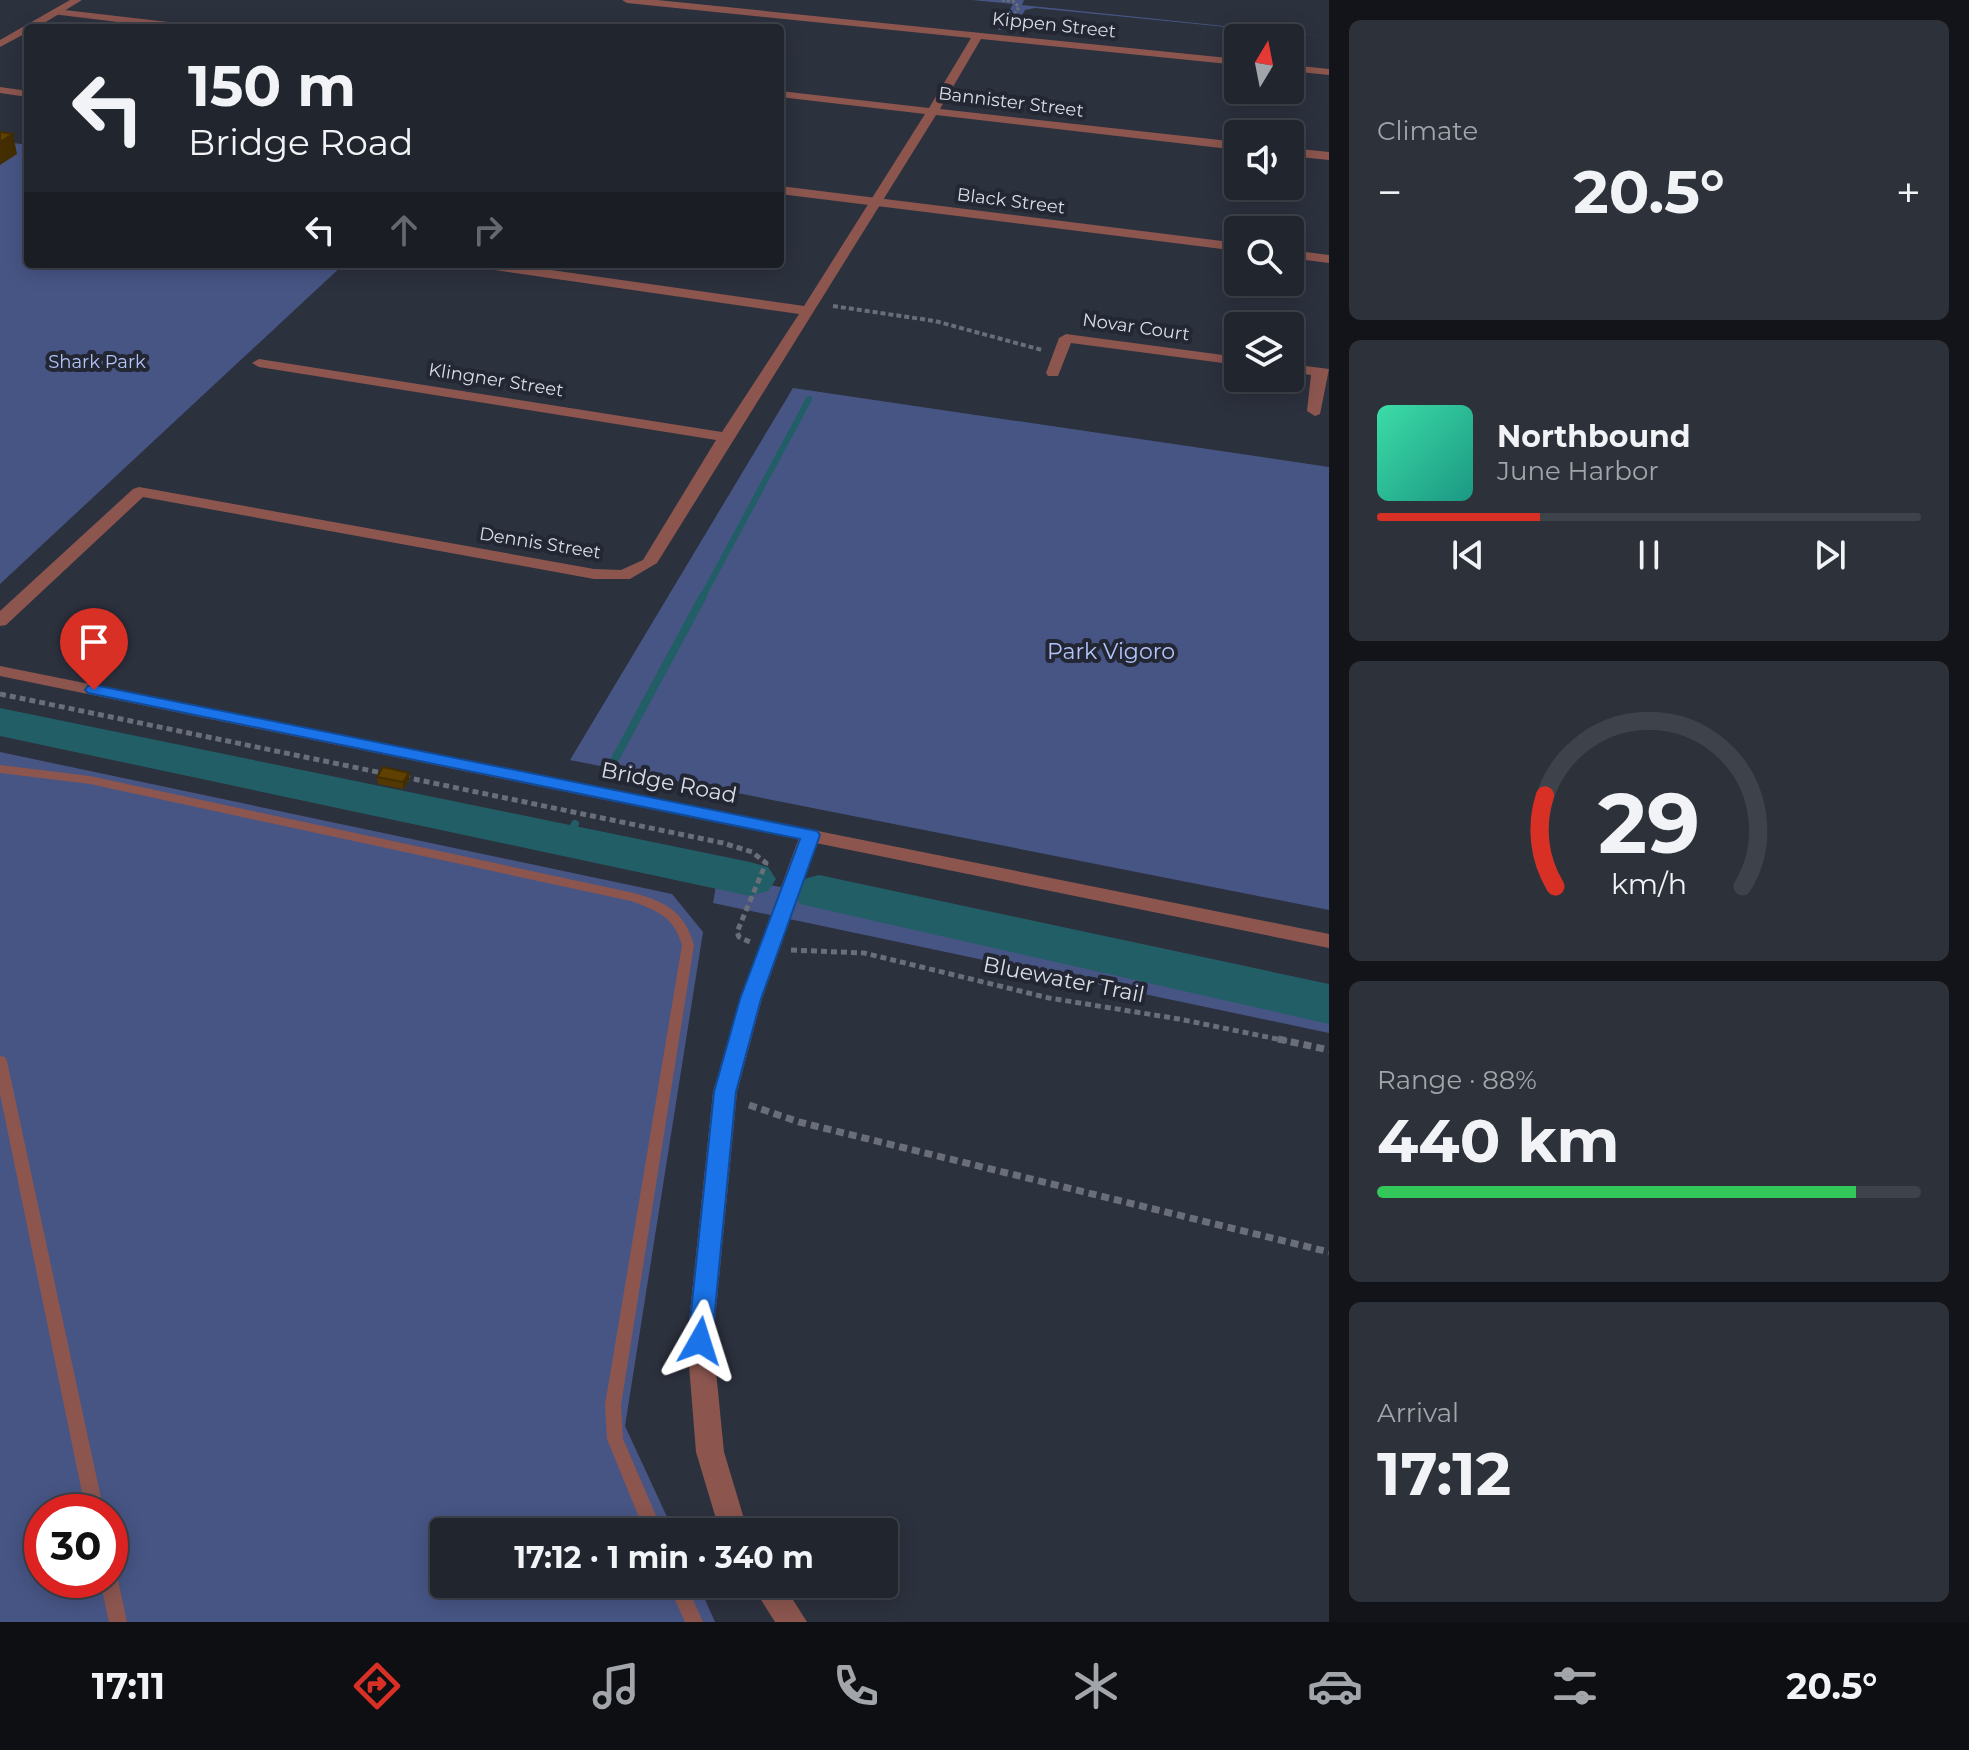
<!DOCTYPE html>
<html lang="en">
<head>
<meta charset="utf-8">
<style>
  body { margin:0; font-family:Montserrat,sans-serif; background:#2d313a; color:#f1f3f6; height:100vh; display:flex; flex-direction:column; font-size:30px; white-space:nowrap }
  * { box-sizing:border-box; margin:0 }
  p { font-size:26px; color:#a2a5aa }
  .icon { flex:none; width:44px; height:44px; fill:none; stroke:currentColor; stroke-width:2; stroke-linecap:round; stroke-linejoin:round }
  .map { position:relative; flex:1; overflow:hidden }
  .panel { display:flex; flex-direction:column; gap:20px; padding:20px; background:#121419; width:640px }
  .panel>* { flex:none }
  .banner { position:absolute; left:24px; top:24px; width:760px; height:244px; border-radius:8px; box-shadow:0 4px 20px #0003,0 0 0 2px #3e424a; background:#21252e; color:#f1f3f6; overflow:hidden }
  .needle { width:52px; rotate:10deg }
  .fabs { position:absolute; left:1224px; top:24px; display:grid; gap:16px }
  .fabs a { display:grid; place-items:center; width:80px; height:80px; border-radius:8px; background:#21252e; box-shadow:0 4px 20px #0003,0 0 0 2px #3e424a; font-size:40px }
  .speed { position:absolute; left:24px; top:1494px; display:flex; gap:16px; font-size:40px; font-weight:700; text-align:center }
  .speed>* { display:grid; place-content:center; width:104px; height:104px; border-radius:50%; background:#21252e; box-shadow:0 4px 20px #0003,0 0 0 2px #3e424a; line-height:1 }
  .speed .limit { border:12px solid #d22; background:#fff; color:#111 }
  .pin { position:absolute; display:grid; place-items:center; width:68px; height:68px; color:#fff; margin:-82px -34px; border-radius:50% 50% 50% 0; rotate:-45deg; box-shadow:0 0 8px #0007 }
  .pin .icon { rotate:45deg }
  .me { position:absolute; width:88px; margin:-44px; rotate:6deg; stroke-linejoin:round; filter:drop-shadow(0 0 6px #0008) }
  .turn { display:flex; align-items:center; gap:28px; height:168px; padding:0 32px; font-size:36px }
  .turn .icon { width:104px; height:104px; stroke-width:2.5 }
  .turn b { display:block; font-size:56px; line-height:68px }
  .lanes { display:flex; align-items:center; height:76px; padding:0 32px; background:#0003; justify-content:center; gap:40px; direction:ltr }
  .lanes .off { opacity:.35 }
  .big { font-size:60px; font-weight:700; line-height:1.1 }
  .panel .tile { flex:1; display:flex; flex-direction:column; justify-content:center; gap:12px; min-width:0; padding:0 28px; border-radius:12px; background:#2d313a }
  .panel .dial { align-items:center; gap:0 }
  .dial svg { height:208px; overflow:visible; fill:none; stroke:#3e424a; stroke-width:7; stroke-linecap:round; text-anchor:middle }
  .dial text { fill:#f1f3f6; stroke:none }
  .song { display:flex; align-items:center; gap:24px }
  .cover { width:96px; height:96px; border-radius:12px; background:linear-gradient(135deg,hsl(160 70% 55%),hsl(170 70% 35%)) }
  .played { height:8px; border-radius:4px; background:linear-gradient(90deg,#d93025 30%,#3e424a 30%) }
  .keys { display:flex; justify-content:space-around; direction:ltr }
  .heat { display:flex; justify-content:space-between; align-items:center; font-size:44px; direction:ltr }
  .charge { height:12px; border-radius:6px; background:linear-gradient(90deg,#34c759 88%,#3e424a 0) }
  .trip { position:absolute; left:430px; top:1518px; width:468px; height:80px; border-radius:8px; background:#21252e; box-shadow:0 4px 20px #0003,0 0 0 2px #3e424a; font-weight:700; line-height:80px; text-align:center }
  .dock { display:flex; height:128px; justify-content:space-around; align-items:center; background:#0d0f12; color:#a2a5aa }
  .dock .icon { width:56px; height:56px }
  .dock .selected { color:#d93025 }
  .dock b { font-size:36px; color:#f1f3f6 }
  main { display:flex; flex:1; min-height:0 }
  .map>svg:first-child { display:block }
  .green { fill:#475585; fill-rule:evenodd }
  .lines { fill:none; stroke-linecap:round; stroke-linejoin:round }
  .stream-far1 { stroke:#225e65; stroke-width:6 }
  .stream { stroke:#225e65; stroke-width:8 }
  .river { fill:#225e65; fill-rule:evenodd }
  .path-far3 { stroke:#696e79; stroke-width:3; stroke-dasharray:3 2; stroke-linecap:butt }
  .path-far2 { stroke:#696e79; stroke-width:4; stroke-dasharray:5 3; stroke-linecap:butt }
  .path-far1 { stroke:#696e79; stroke-width:5; stroke-dasharray:6 4; stroke-linecap:butt }
  .path { stroke:#696e79; stroke-width:7; stroke-dasharray:8 5; stroke-linecap:butt }
  .service { fill:#8c564f; fill-rule:evenodd }
  .minor { fill:#8c564f; fill-rule:evenodd }
  .tertiary { fill:#8c564f; fill-rule:evenodd }
  .wall { fill:#533802 }
  .shaded-wall { fill:#432e01 }
  .building { fill:#604102; stroke:#432e01; stroke-width:2 }
  .route { fill:#1a73e8; stroke:#114b97; stroke-width:2 }
  .labels { text-anchor:middle; stroke-width:8; stroke-linejoin:round; paint-order:stroke }
  .far-street-label { font-size:18px; fill:#dadde5; stroke:#232733 }
  .far-park-label { font-size:18px; fill:#b3c4fb; stroke:#232733 }
  .park-label { font-size:22px; fill:#b3c4fb; stroke:#232733 }
  .street-label { font-size:22px; fill:#dadde5; stroke:#232733 }
</style>
</head>
<body>
<main>
<div class="map">
<svg width="1329" height="1622" viewBox="0 0 1329 1622">
  <rect width="100%" height="100%" fill="#2c313e"/>
  <g class="green">
    <polygon points="972,0 1024,0 1022,5 1329,37 1035,8 1025,10 1014,29 998,30 1013,4"/>
    <polygon points="0,141 28,145 28,264 344,264 0,584"/>
    <polygon points="793,388 1329,467 1329,910 570,760"/>
    <path d="M0 752 672 894 703 932 625 1426 674 1532H444V1584H698L715 1622H0ZM42 1512H110V1580H42Z"/>
    <polygon points="718,874 1329,1001 1329,1033 713,903"/>
  </g>
  <g class="lines">
    <polyline class="stream-far1" points="702,598 809,399"/>
    <g class="stream">
      <polyline points="614,761 703,596"/>
      <polyline points="566,841 575,824"/>
    </g>
    <g class="river">
      <polygon points="0,708 750,862 768,867 776,879 768,891 750,896 0,736"/>
      <polygon points="819,875 1329,984 1329,1024 800,904 793,892 800,880"/>
    </g>
    <polyline class="path-far3" points="1002,0 1013,1 1019,7 1009,23"/>
    <polyline class="path-far2" points="833,306 935,321 1042,350"/>
    <g class="path-far1">
      <polyline points="0,694 387,774"/>
      <polyline points="404,777 723,843 752,852 766,863 737,932 739,937 750,942"/>
      <polyline points="791,950 864,953 1049,998 1179,1019 1287,1041"/>
    </g>
    <g class="path">
      <polyline points="1278,1039 1329,1050"/>
      <polyline points="749,1105 799,1122 1329,1252"/>
    </g>
    <g class="service">
      <path d="M0 765 90 776 634 893C666 902 684 911 694 945L621 1405 623 1439 663 1532H645L607 1439 605 1405 682 945C673 916 658 911 631 901L90 784 0 773Z"/>
      <polygon points="0,1056 5,1057 7,1061 104,1512 86,1512 0,1094"/>
      <polygon points="110,1572 115,1574 118,1580 127,1622 109,1622 100,1580 110,1580"/>
      <polygon points="668,1584 686,1584 703,1622 685,1622"/>
    </g>
    <g class="minor">
      <polygon points="622,0 657,0 1238,59 1238,65 981,39 940,109 1238,142 1238,150 936,115 657,563 630,579 594,579 143,497 6,625 0,626 0,611 133,489 139,487 594,569 621,570 643,560 716,440 259,367 252,363 259,359 722,432 799,314 481,268 474,264 509,264 804,306 925,114 780,97 780,91 929,108 971,38 627,3"/>
      <polygon points="56,9 194,25 199,28 167,28 52,14 52,10"/>
      <polygon points="1290,65 1329,69 1329,75 1290,71"/>
      <polygon points="1290,148 1329,152 1329,160 1290,156"/>
      <polygon points="1066,334 1238,357 1238,365 1071,343 1058,376 1048,376 1046,373 1059,338"/>
      <polygon points="1290,364 1329,369 1320,414 1315,416 1307,411 1311,375 1290,372"/>
      <polygon points="810,829 820,835 762,999 737,1092 713,1341 724,1452 748,1532 720,1532 696,1452 687,1341 713,1092 740,999 800,835"/>
      <polygon points="751,1584 783,1584 807,1622 775,1622"/>
    </g>
    <g class="tertiary">
      <polygon points="70,0 82,0 36,28 28,28 28,32 0,47 0,40"/>
      <polygon points="0,87 28,91 28,97 0,93"/>
      <polygon points="780,186 1238,243 1238,251 780,194"/>
      <polygon points="1290,250 1329,255 1329,263 1290,258"/>
      <polygon points="0,666 1329,934 1329,948 0,676"/>
    </g>
  </g>
  <polygon class="wall" points="377,777 410,779 403,789 378,784"/>
  <g class="shaded-wall">
    <polygon points="13,134 17,154 0,165 0,142"/>
    <polygon points="409,773 410,779 403,789 403,782"/>
  </g>
  <g class="building">
    <polygon points="0,132 13,134 0,142"/>
    <polygon points="383,767 409,773 403,782 377,777"/>
  </g>
  <polygon class="route" points="94,685 817,831 820,835 761,999 736,1092 712,1341 709,1348 700,1351 692,1348 688,1341 714,1092 740,999 800,839 88,693 85,690 88,686"/>
  <g class="labels">
    <g class="far-street-label">
      <text transform="translate(1054 25) rotate(6)" y="6">Kippen Street</text>
      <text transform="translate(1011 102) rotate(7)" y="6">Bannister Street</text>
      <text transform="translate(1011 201) rotate(7)" y="6">Black Street</text>
      <text transform="translate(1136 327) rotate(8)" y="6">Novar Court</text>
      <text transform="translate(496 380) rotate(9)" y="6">Klingner Street</text>
      <text transform="translate(540 543) rotate(9)" y="6">Dennis Street</text>
    </g>
    <g class="far-park-label">
      <text x="97" y="368">Shark Park</text>
    </g>
    <g class="park-label">
      <text x="1111" y="659">Park Vigoro</text>
    </g>
    <g class="street-label">
      <text transform="translate(669 782) rotate(11)" y="8">Bridge Road</text>
      <text transform="translate(1064 979) rotate(11)" y="8">Bluewater Trail</text>
    </g>
  </g>
</svg>
<div class="fabs">
<a><svg class="needle" viewBox="-14 -14 28 28"><path d="M0-13l5 13h-10z" fill="#e53935"/><path d="M0 13l5-13h-10z" fill="#a2a5aa"/></svg></a>
<a><svg class="icon" aria-label="sound" viewBox="0 0 24 24"><path d="M4 9h4l5-4v14l-5-4H4zM17 9q2 3 0 6"/></svg></a>
<a><svg class="icon" aria-label="search" viewBox="0 0 24 24"><circle cx="10" cy="10" r="6"/><path d="M15 15l6 6"/></svg></a>
<a><svg class="icon" aria-label="layers" viewBox="0 0 24 24"><path d="M12 4l9 5-9 5-9-5zM3 14l9 5 9-5"/></svg></a>
</div>
<div class="speed"><div class="limit">30</div></div>
<div class="pin" style="left:94px;top:690px;background:#d93025"><svg class="icon" aria-label="arrive" viewBox="0 0 24 24"><path d="M6 21V4h12l-3 4 3 4H6"/></svg></div>
<svg class="me" style="left:700px;top:1341px" viewBox="-20 -20 40 40"><path d="M0-17L14 15 0 8-14 15z" fill="#1a73e8" stroke="#fff" stroke-width="4"/></svg>
<div class="trip">17:12 · 1 min · 340 m</div>
<div class="banner">
<div class="turn"><svg class="icon" aria-label="left" viewBox="0 0 24 24"><path d="M17 20v-9H6M10 6l-5 5 5 5"/></svg><div><b>150 m</b>Bridge Road</div></div>
<div class="lanes"><svg class="icon" aria-label="left" viewBox="0 0 24 24"><path d="M17 20v-9H6M10 6l-5 5 5 5"/></svg><svg class="icon off" aria-label="ahead" viewBox="0 0 24 24"><path d="M12 20V5M6 11l6-6 6 6"/></svg><svg class="icon off" aria-label="right" viewBox="0 0 24 24"><path d="M7 20v-9h11M14 6l5 5-5 5"/></svg></div>
</div>
</div>
<section class="panel">
<div class="tile"><p>Climate</p>
<div class="heat"><a>−</a><b class="big">20.5°</b><a>+</a></div>
</div>
<div class="tile">
<div class="song"><i class="cover"></i><div><b>Northbound</b><p>June Harbor</p></div></div>
<div class="played"></div>
<div class="keys"><svg class="icon" aria-label="previous" viewBox="0 0 24 24"><path d="M18 5L8 12l10 7zM5 5v14"/></svg><svg class="icon" aria-label="pause" viewBox="0 0 24 24"><path d="M8 5v14M16 5v14"/></svg><svg class="icon" aria-label="next" viewBox="0 0 24 24"><path d="M6 5l10 7-10 7zM19 5v14"/></svg></div>
</div>
<div class="tile dial"><svg viewBox="0 0 100 80">
<path d="M14 69A42 42 0 1 1 86 69"/>
<path d="M14 69A42 42 0 0 1 10 34" stroke="#d93025"/>
<text x="50" y="56" font-size="32" font-weight="700">29</text>
<text x="50" y="72" font-size="11">km/h</text>
</svg></div>
<div class="tile"><p>Range · 88%</p><b class="big">440 km</b><div class="charge"></div></div>
<div class="tile"><p>Arrival</p><b class="big">17:12</b></div>
</section>
</main>
<nav class="dock">
<b>17:11</b>
<svg class="icon selected" aria-label="directions" viewBox="0 0 24 24"><path d="M12 3l9 9-9 9-9-9zM9 14v-3h6M13 9l2 2-2 2"/></svg>
<svg class="icon" aria-label="music" viewBox="0 0 24 24"><path d="M9 18V5l10-2v13"/><circle cx="6" cy="18" r="3"/><circle cx="16" cy="16" r="3"/></svg>
<svg class="icon" aria-label="phone" viewBox="0 0 24 24"><path d="M5 4h4l2 5-3 2q2 4 5 5l2-3 5 2v4C11 20 4 13 5 4z"/></svg>
<svg class="icon" aria-label="climate" viewBox="0 0 24 24"><path d="M12 3v18M4 7l16 10M4 17L20 7"/></svg>
<svg class="icon" aria-label="car" viewBox="0 0 24 24"><path d="M5 17H2v-5l4-1 3-4h7l3 4 3 1v5h-3M9 17h6M6 11h13"/><circle cx="7" cy="17" r="2"/><circle cx="17" cy="17" r="2"/></svg>
<svg class="icon" aria-label="filters" viewBox="0 0 24 24"><path d="M4 7h16M4 17h16"/><circle cx="9" cy="7" r="2"/><circle cx="15" cy="17" r="2"/></svg>
<b>20.5°</b>
</nav>
</body>
</html>
